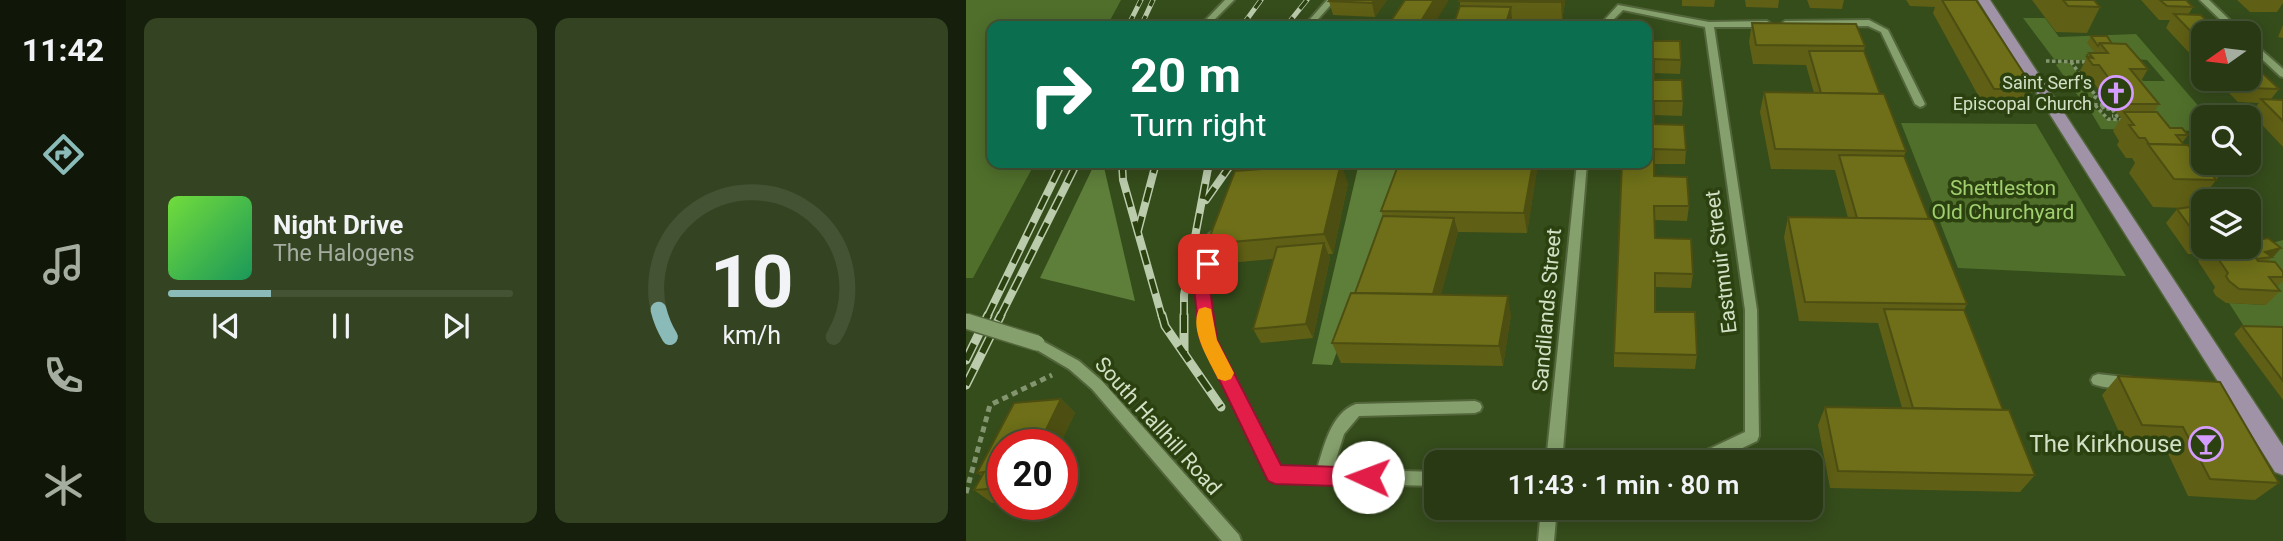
<!DOCTYPE html>
<html lang="en">
<head>
<meta charset="utf-8">
<style>
  body { margin:0; font-family:Roboto,sans-serif; background:#344422; color:#f1f3f6; height:100vh; display:flex; flex-direction:column; font-size:26px; white-space:nowrap }
  * { box-sizing:border-box; margin:0 }
  p { font-size:23px; color:#a5aca0 }
  .icon { flex:none; width:38px; height:38px; fill:none; stroke:currentColor; stroke-width:2; stroke-linecap:round; stroke-linejoin:round }
  .map { position:relative; flex:1; overflow:hidden }
  .drawer { display:flex; flex-direction:column; gap:18px; padding:18px; background:#161f0b; width:840px }
  .drawer>* { flex:none }
  .guide { position:absolute; left:21px; top:21px; width:665px; height:147px; border-radius:14px; box-shadow:0 4px 18px #0003,0 0 0 2px #445334; background:#0b6e4f; color:#fff; overflow:hidden }
  .needle { width:46px; rotate:256deg }
  .controls { position:absolute; left:1225px; top:21px; display:grid; gap:14px }
  .controls a { display:grid; place-items:center; width:70px; height:70px; border-radius:14px; background:#283914; box-shadow:0 4px 18px #0003,0 0 0 2px #445334; font-size:35px }
  .speed { position:absolute; left:21px; top:429px; display:flex; gap:14px; font-size:35px; font-weight:700; text-align:center }
  .speed>* { display:grid; place-content:center; width:91px; height:91px; border-radius:50%; background:#283914; box-shadow:0 4px 18px #0003,0 0 0 2px #445334; line-height:1 }
  .speed .limit { border:10px solid #d22; background:#fff; color:#111 }
  .pin { position:absolute; display:grid; place-items:center; width:60px; height:60px; color:#fff; margin:-30px; border-radius:14px; box-shadow:0 4px 10px #0006 }
  .me { position:absolute; width:77px; margin:-38px; rotate:272deg; stroke-linejoin:round; filter:drop-shadow(0 0 5px #0008) }
  .turn { display:flex; align-items:center; gap:24px; height:147px; padding:0 28px; font-size:32px }
  .turn .icon { width:91px; height:91px; stroke-width:2.5 }
  .turn b { display:block; font-size:49px; line-height:60px }
  .drawer .card { flex:1; display:flex; flex-direction:column; justify-content:center; gap:10px; min-width:0; padding:0 24px; border-radius:14px; background:#344422 }
  .drawer .dial { align-items:center; gap:0 }
  .dial svg { height:182px; overflow:visible; fill:none; stroke:#445334; stroke-width:7; stroke-linecap:round; text-anchor:middle }
  .dial text { fill:#f1f3f6; stroke:none }
  .song { display:flex; align-items:center; gap:21px }
  .cover { width:84px; height:84px; border-radius:10px; background:linear-gradient(135deg,hsl(100 70% 55%),hsl(150 70% 35%)) }
  .played { height:7px; border-radius:4px; background:linear-gradient(90deg,#8bbbb9 30%,#445334 30%) }
  .keys { display:flex; justify-content:space-around; direction:ltr }
  .drawer .tiles { flex:1; display:grid; gap:18px; grid-template-columns:repeat(2,1fr) }
  .trip { position:absolute; left:458px; top:450px; width:399px; height:70px; border-radius:14px; background:#283914; box-shadow:0 4px 18px #0003,0 0 0 2px #445334; font-weight:600; line-height:70px; text-align:center }
  main { display:flex; flex:1; min-height:0 }
  .menu { display:flex; flex-direction:column; width:126px; justify-content:space-around; align-items:center; background:#101708; color:#a5aca0 }
  .menu .icon { width:49px; height:49px }
  .menu .selected { color:#8bbbb9 }
  .menu b { font-size:32px; color:#f1f3f6 }
  .map>svg:first-child { display:block }
  .green { fill:#506f2b }
  .forest { fill:#5e7f3a }
  .lines { fill:none; stroke-linecap:round; stroke-linejoin:round }
  .minor-casing { stroke:#53663b; stroke-width:4 }
  .major-casing { stroke:#53663b; stroke-width:3 }
  .path-far1 { stroke:#82956e; stroke-width:3.5; stroke-dasharray:3.5 2.5; stroke-linecap:butt }
  .path { stroke:#82956e; stroke-width:5; stroke-dasharray:6 4.5; stroke-linecap:butt }
  .minor { fill:#85a06c; fill-rule:evenodd }
  .major { fill:#a093a7; fill-rule:evenodd }
  .rail-far2-casing { stroke:#bbccad; stroke-width:5 }
  .rail-far1-casing { stroke:#bbccad; stroke-width:8 }
  .rail-casing { stroke:#bbccad; stroke-width:9 }
  .rail-far2 { stroke:#2b410f; stroke-width:3.5; stroke-dasharray:11; stroke-linecap:butt }
  .rail-far1 { stroke:#2b410f; stroke-width:5; stroke-dasharray:15; stroke-linecap:butt }
  .rail { stroke:#2b410f; stroke-width:6; stroke-dasharray:18; stroke-linecap:butt }
  .minor-bridge-casing { stroke:#53663b; stroke-width:18; stroke-linecap:butt }
  .minor-bridge { stroke:#85a06c; stroke-width:15 }
  .wall { fill:#5f5f15 }
  .shaded-wall { fill:#4d4e11 }
  .building { fill:#6e6f18; stroke:#4d4e11; stroke-width:2 }
  .route { fill:#e11d48; stroke:#92132f; stroke-width:2 }
  .slow { fill:#f59e0b }
  .labels { text-anchor:middle; stroke-width:7; stroke-linejoin:round; paint-order:stroke }
  .far-poi-label { font-size:18px; fill:#d2e1c6; stroke:#2b410f; text-anchor:end }
  .park-label { font-size:21px; fill:#a1cf6f; stroke:#2b410f }
  .street-label { font-size:21px; fill:#d2e1c6; stroke:#2b410f }
  .near-poi-label { font-size:24px; fill:#d2e1c6; stroke:#2b410f; text-anchor:end }
</style>
</head>
<body>
<main>
<nav class="menu">
<b>11:42</b>
<svg class="icon selected" aria-label="directions" viewBox="0 0 24 24"><path d="M12 3l9 9-9 9-9-9zM9 14v-3h6M13 9l2 2-2 2"/></svg>
<svg class="icon" aria-label="music" viewBox="0 0 24 24"><path d="M9 18V5l10-2v13"/><circle cx="6" cy="18" r="3"/><circle cx="16" cy="16" r="3"/></svg>
<svg class="icon" aria-label="phone" viewBox="0 0 24 24"><path d="M5 4h4l2 5-3 2q2 4 5 5l2-3 5 2v4C11 20 4 13 5 4z"/></svg>
<svg class="icon" aria-label="climate" viewBox="0 0 24 24"><path d="M12 3v18M4 7l16 10M4 17L20 7"/></svg>
</nav>
<section class="drawer">
<div class="tiles">
<div class="card">
<div class="song"><i class="cover"></i><div><b>Night Drive</b><p>The Halogens</p></div></div>
<div class="played"></div>
<div class="keys"><svg class="icon" aria-label="previous" viewBox="0 0 24 24"><path d="M18 5L8 12l10 7zM5 5v14"/></svg><svg class="icon" aria-label="pause" viewBox="0 0 24 24"><path d="M8 5v14M16 5v14"/></svg><svg class="icon" aria-label="next" viewBox="0 0 24 24"><path d="M6 5l10 7-10 7zM19 5v14"/></svg></div>
</div>
<div class="card dial"><svg viewBox="0 0 100 80">
<path d="M14 69A42 42 0 1 1 86 69"/>
<path d="M14 69A42 42 0 0 1 9 57" stroke="#8bbbb9"/>
<text x="50" y="56" font-size="32" font-weight="700">10</text>
<text x="50" y="72" font-size="11">km/h</text>
</svg></div>
</div>
</section>
<div class="map">
<svg width="1317" height="541" viewBox="0 0 1317 541">
  <rect width="100%" height="100%" fill="#354c1b"/>
  <g class="green">
    <polygon points="0,0 155,0 141,26 26,26 26,163 69,163 7,278 0,278"/>
    <polygon points="1057,18 1079,18 1093,37 1170,34 1242,117 1237,117 1237,131 1135,129 1122,107 1134,111 1141,120 1187,121 1158,59 1177,81 1199,81 1181,60 1120,54 1125,61 1088,59"/>
    <polygon points="1094,62 1104,63 1128,95 1123,102 1115,100 1090,65"/>
    <polygon points="935,123 1070,124 1160,276 992,268"/>
    <polygon points="1317,240 1317,334 1283,334 1263,303 1299,305 1295,246"/>
  </g>
  <g class="forest">
    <polygon points="129,163 137,163 169,301 74,278"/>
    <polygon points="393,163 441,163 366,365 346,364"/>
  </g>
  <g class="lines">
    <g class="minor-casing">
      <g id="minor">
        <polygon points="259,0 268,0 242,26 234,26"/>
        <polygon points="361,0 369,0 346,26 338,26"/>
        <polygon points="1234,0 1243,0 1277,33 1268,33"/>
        <polygon points="652,5 743,22 801,21 805,24 801,27 748,27 791,310 793,436 791,441 747,462 580,462 611,163 621,163 597,450 721,455 726,457 779,432 779,310 739,27 657,10 641,26 633,26"/>
        <polygon points="903,20 922,30 959,104 957,106 954,107 949,104 915,32 902,26 819,27 815,24 819,21"/>
        <polygon points="1283,39 1317,69 1317,77 1314,76 1283,47"/>
        <polygon points="278,163 288,163 275,185 267,185 266,183"/>
        <path d="M249 230 255 234 242 288 249 340 313 468 351 469C358 446 365 413 390 404L509 401 514 403 516 407 514 411 509 413 393 416 378 434 367 469 471 472V486L309 482 304 480 235 340 230 288 243 234Z"/>
        <polygon points="71,338 113,361 136,381 273,535 275,541 256,541 126,389 103,369 66,347 64,343 66,339"/>
        <path d="M1132 374 1167 378 1169 382 1167 386C1156 390 1138 388 1127 384L1125 380 1127 376Z"/>
        <polygon points="575,508 591,508 588,541 572,541"/>
      </g>
    </g>
    <g class="major-casing">
      <polygon id="major" points="1012,0 1024,0 1317,446 1317,475 1309,472"/>
    </g>
    <g class="path-far1">
      <polyline points="1080,61 1123,62"/>
      <polyline points="1105,62 1130,96 1126,102 1142,119 1157,120"/>
      <polyline points="1110,104 1137,105"/>
      <polyline points="1136,106 1138,109 1146,109 1151,116 1146,116"/>
    </g>
    <polyline class="path" points="0,493 24,405 86,375"/>
    <use href="#minor" class="minor"/>
    <use href="#major" class="major"/>
    <g class="rail-far2-casing">
      <g id="rail-far2">
        <polyline points="162,26 175,0"/>
        <polyline points="175,26 187,0"/>
        <polyline points="276,26 295,0"/>
        <polyline points="320,26 341,0"/>
      </g>
    </g>
    <g class="rail-far1-casing">
      <g id="rail-far1">
        <polyline points="156,163 157,180 196,317"/>
        <polyline points="240,200 266,163"/>
        <polyline points="172,231 190,163"/>
        <polyline points="21,317 96,163"/>
        <polyline points="34,317 111,163"/>
        <polyline points="218,317 218,295 243,163"/>
      </g>
    </g>
    <g class="rail-casing">
      <g id="rail">
        <polyline points="196,315 199,326 255,407"/>
        <polyline points="218,315 218,353"/>
        <polyline points="0,360 22,315"/>
        <polyline points="0,385 35,315"/>
      </g>
    </g>
    <use href="#rail-far2" class="rail-far2"/>
    <use href="#rail-far1" class="rail-far1"/>
    <use href="#rail" class="rail"/>
    <g class="minor-bridge-casing">
      <polyline id="minor-bridge" points="0,321 71,343"/>
    </g>
    <use href="#minor-bridge" class="minor-bridge"/>
  </g>
  <g class="wall">
    <polygon points="421,0 409,17 367,15 363,1"/>
    <polygon points="494,0 599,0 599,2 596,21 546,20 545,26 487,26 494,6"/>
    <polygon points="716,0 749,0 748,7 716,6"/>
    <polygon points="779,0 813,0 812,8 780,7"/>
    <polygon points="841,0 878,0 876,9 844,8"/>
    <polygon points="940,0 1010,0 1068,89 1059,109 1019,108 967,13 969,7 944,6"/>
    <polygon points="1066,0 1128,0 1134,7 1121,33 1090,32"/>
    <polygon points="1175,0 1220,0 1227,7 1222,15 1237,33 1237,58 1228,58 1200,28 1204,20 1193,20"/>
    <polygon points="1271,0 1317,0 1317,3 1311,12 1284,12"/>
    <polygon points="786,23 899,46 898,51 914,94 940,151 938,156 963,219 1001,304 998,310 1037,410 1069,475 1054,492 864,488 852,425 859,407 936,408 912,323 833,321 818,237 822,217 882,218 869,170 805,169 794,112 798,92 848,93 840,65 787,64 783,42"/>
    <polygon points="423,24 467,26 424,26"/>
    <polygon points="1317,25 1317,38 1312,37"/>
    <polygon points="1125,36 1146,44 1182,69 1175,81 1193,104 1188,112 1204,128 1222,135 1216,143 1232,157 1261,166 1230,206 1237,205 1237,247 1261,247 1261,248 1269,248 1270,247 1283,247 1315,248 1308,256 1305,257 1306,257 1302,261 1317,272 1317,281 1311,287 1314,291 1300,305 1260,303 1250,296 1247,291 1249,287 1232,261 1238,254 1222,254 1200,223 1211,209 1217,208 1187,207 1163,173 1169,163 1166,158 1160,158 1151,145 1153,141 1147,131 1155,118 1147,108 1140,108 1135,102 1138,97 1125,79 1120,79 1114,71 1123,53 1129,53 1121,43"/>
    <polygon points="681,41 715,60 714,74 688,73 688,80 717,101 716,116 688,115 688,124 720,150 719,164 688,164 688,176 723,206 721,221 689,220 689,238 727,274 725,288 689,287 689,312 731,355 729,369 648,367 648,353"/>
    <polygon points="1249,79 1283,79 1313,89 1305,99 1317,100 1317,147 1285,113 1293,103 1272,102"/>
    <polygon points="433,163 572,163 561,233 492,232 475,294 545,315 537,366 375,363 366,343 389,293 417,216 415,211"/>
    <polygon points="382,183 367,254 363,254 364,258 347,338 295,343 287,329 307,259 253,264 241,244"/>
    <polygon points="1276,326 1317,327 1317,400 1268,334"/>
    <polygon points="1152,376 1313,483 1289,500 1222,496 1198,445 1158,443 1136,395"/>
    <polygon points="95,399 109,413 94,444 37,444 37,502 26,503 8,490 16,476 11,473 48,403"/>
  </g>
  <g class="shaded-wall">
    <polygon points="408,0 421,0 409,17 406,3"/>
    <polygon points="468,0 483,0 467,26 452,26"/>
    <polygon points="595,0 599,0 599,2 596,21"/>
    <polygon points="545,7 546,20 545,26 540,26"/>
    <polygon points="375,163 382,183 367,254 358,234"/>
    <polygon points="567,163 572,163 572,165 561,233 558,213"/>
    <polygon points="488,218 492,232 470,314 466,300"/>
    <polygon points="358,243 364,258 347,338 340,324"/>
    <polygon points="1315,248 1308,256 1300,258 1299,252"/>
    <polygon points="542,296 545,315 537,366 533,346"/>
    <polygon points="95,399 109,413 94,444 73,444"/>
  </g>
  <g class="building">
    <polygon points="364,0 408,0 406,3 363,1"/>
    <polygon points="439,0 468,0 452,26 423,24"/>
    <polygon points="494,0 595,0 595,2 493,1"/>
    <polygon points="976,0 1010,0 1068,89 1028,89"/>
    <polygon points="1097,0 1128,0 1134,7 1102,6"/>
    <polygon points="1194,0 1220,0 1227,7 1201,6"/>
    <polygon points="494,6 545,7 539,26 487,26"/>
    <polygon points="1208,14 1235,15 1253,33 1237,33 1237,44"/>
    <polygon points="786,23 890,24 899,46 790,45"/>
    <polygon points="1125,36 1141,36 1146,44 1134,43 1132,46"/>
    <polygon points="681,41 714,41 715,60 688,59 688,80 716,80 717,101 688,101 688,124 718,125 720,150 688,149 688,176 721,177 723,206 688,206 689,238 725,239 727,274 689,273 689,312 729,312 731,355 648,353 656,163 681,163"/>
    <polygon points="1134,43 1160,44 1182,69 1164,69 1193,104 1162,104 1155,94 1148,94 1143,88 1150,88 1133,65 1127,65 1121,57 1127,58 1123,53 1142,53"/>
    <polygon points="843,51 898,51 914,94 855,93"/>
    <polygon points="1283,60 1313,89 1282,88 1272,79 1283,79"/>
    <polygon points="798,92 918,94 940,151 809,149"/>
    <polygon points="1295,99 1317,100 1317,121"/>
    <polygon points="1158,112 1191,112 1204,128 1216,128 1222,135 1210,135 1218,145 1183,144 1179,138 1173,138 1163,125 1168,125"/>
    <polygon points="1182,144 1222,145 1232,157 1237,158 1237,163 1258,163 1261,166 1239,165 1250,180 1208,179"/>
    <polygon points="873,155 938,156 963,219 891,218"/>
    <polygon points="375,163 358,234 241,244 269,171"/>
    <polygon points="433,163 567,163 558,213 415,211"/>
    <polygon points="1237,205 1237,239 1233,239 1211,209"/>
    <polygon points="417,216 488,218 467,294 389,293"/>
    <polygon points="822,217 967,219 1001,304 839,302"/>
    <polygon points="1302,238 1315,248 1299,252 1306,257 1290,259 1283,249 1273,248 1273,247 1283,247 1283,242"/>
    <polygon points="358,243 340,324 287,329 311,247"/>
    <polygon points="1244,247 1283,249 1292,261 1309,262 1317,272 1317,277 1303,277 1314,291 1273,289 1263,281 1260,276 1262,273"/>
    <polygon points="385,293 542,296 533,346 366,343"/>
    <polygon points="918,309 998,310 1037,410 947,408"/>
    <polygon points="1276,326 1317,327 1317,381"/>
    <polygon points="1152,376 1254,382 1313,483 1244,479 1217,427 1176,425"/>
    <polygon points="95,399 73,444 37,444 37,488 8,490 18,472 11,473 48,403"/>
    <polygon points="859,407 1043,410 1069,475 872,471"/>
  </g>
  <polygon class="route" points="242,258 250,264 244,288 251,340 315,465 402,468 409,471 412,477 409,484 402,487 309,484 302,481 234,340 228,288 234,264"/>
  <path class="slow" d="M239 307 245 309 251 340 268 373 265 379 259 381 252 379C243 360 223 330 233 309Z"/>
  <defs>
    <g id="church-ring" transform="scale(1.75)"><circle r="9.5" fill="#2b410f" stroke="#d49cfc" stroke-width="1.5"/><path d="M-1.2-6h2.4v3.5h3.3v2.4h-3.3V6h-2.4V-.1h-3.3v-2.4h3.3Z" fill="#d49cfc"/></g>
    <g id="bar-ring" transform="scale(1.75)"><circle r="9.5" fill="#2b410f" stroke="#d49cfc" stroke-width="1.5"/><path d="M-6-5H6L.8 .8V4.5H3.5V6h-7V4.5H-.8V.8Z" fill="#d49cfc"/></g>
  </defs>
  <g fill-rule="evenodd">
    <use href="#church-ring" x="1150" y="93"/>
    <use href="#bar-ring" x="1240" y="444"/>
  </g>
  <g class="labels">
    <g class="far-poi-label">
      <text x="1126" y="89">Saint Serf's<tspan x="1126" dy="21">Episcopal Church</tspan></text>
    </g>
    <g class="park-label">
      <text x="1037" y="195">Shettleston<tspan x="1037" dy="24">Old Churchyard</tspan></text>
    </g>
    <g class="street-label">
      <text transform="translate(755 262) rotate(-97)" y="7">Eastmuir Street</text>
      <text transform="translate(581 310) rotate(-85)" y="7">Sandilands Street</text>
      <text transform="translate(192 426) rotate(48)" y="7">South Hallhill Road</text>
    </g>
    <g class="near-poi-label">
      <text x="1216" y="452">The Kirkhouse</text>
    </g>
  </g>
</svg>
<div class="controls">
<a><svg class="needle" viewBox="-14 -14 28 28"><path d="M0-13l5 13h-10z" fill="#e53935"/><path d="M0 13l5-13h-10z" fill="#a5aca0"/></svg></a>
<a><svg class="icon" aria-label="search" viewBox="0 0 24 24"><circle cx="10" cy="10" r="6"/><path d="M15 15l6 6"/></svg></a>
<a><svg class="icon" aria-label="layers" viewBox="0 0 24 24"><path d="M12 4l9 5-9 5-9-5zM3 14l9 5 9-5"/></svg></a>
</div>
<div class="speed"><div class="limit">20</div></div>
<div class="pin" style="left:242px;top:264px;background:#d93025"><svg class="icon" aria-label="arrive" viewBox="0 0 24 24"><path d="M6 21V4h12l-3 4 3 4H6"/></svg></div>
<svg class="me" style="left:402px;top:477px" viewBox="-20 -20 40 40"><circle r="19" fill="#fff"/><path d="M0-13L10 11 0 6-10 11z" fill="#e11d48"/></svg>
<div class="trip">11:43 · 1 min · 80 m</div>
<div class="guide">
<div class="turn"><svg class="icon" aria-label="right" viewBox="0 0 24 24"><path d="M7 20v-9h11M14 6l5 5-5 5"/></svg><div><b>20 m</b>Turn right</div></div>
</div>
</div>
</main>
</body>
</html>
